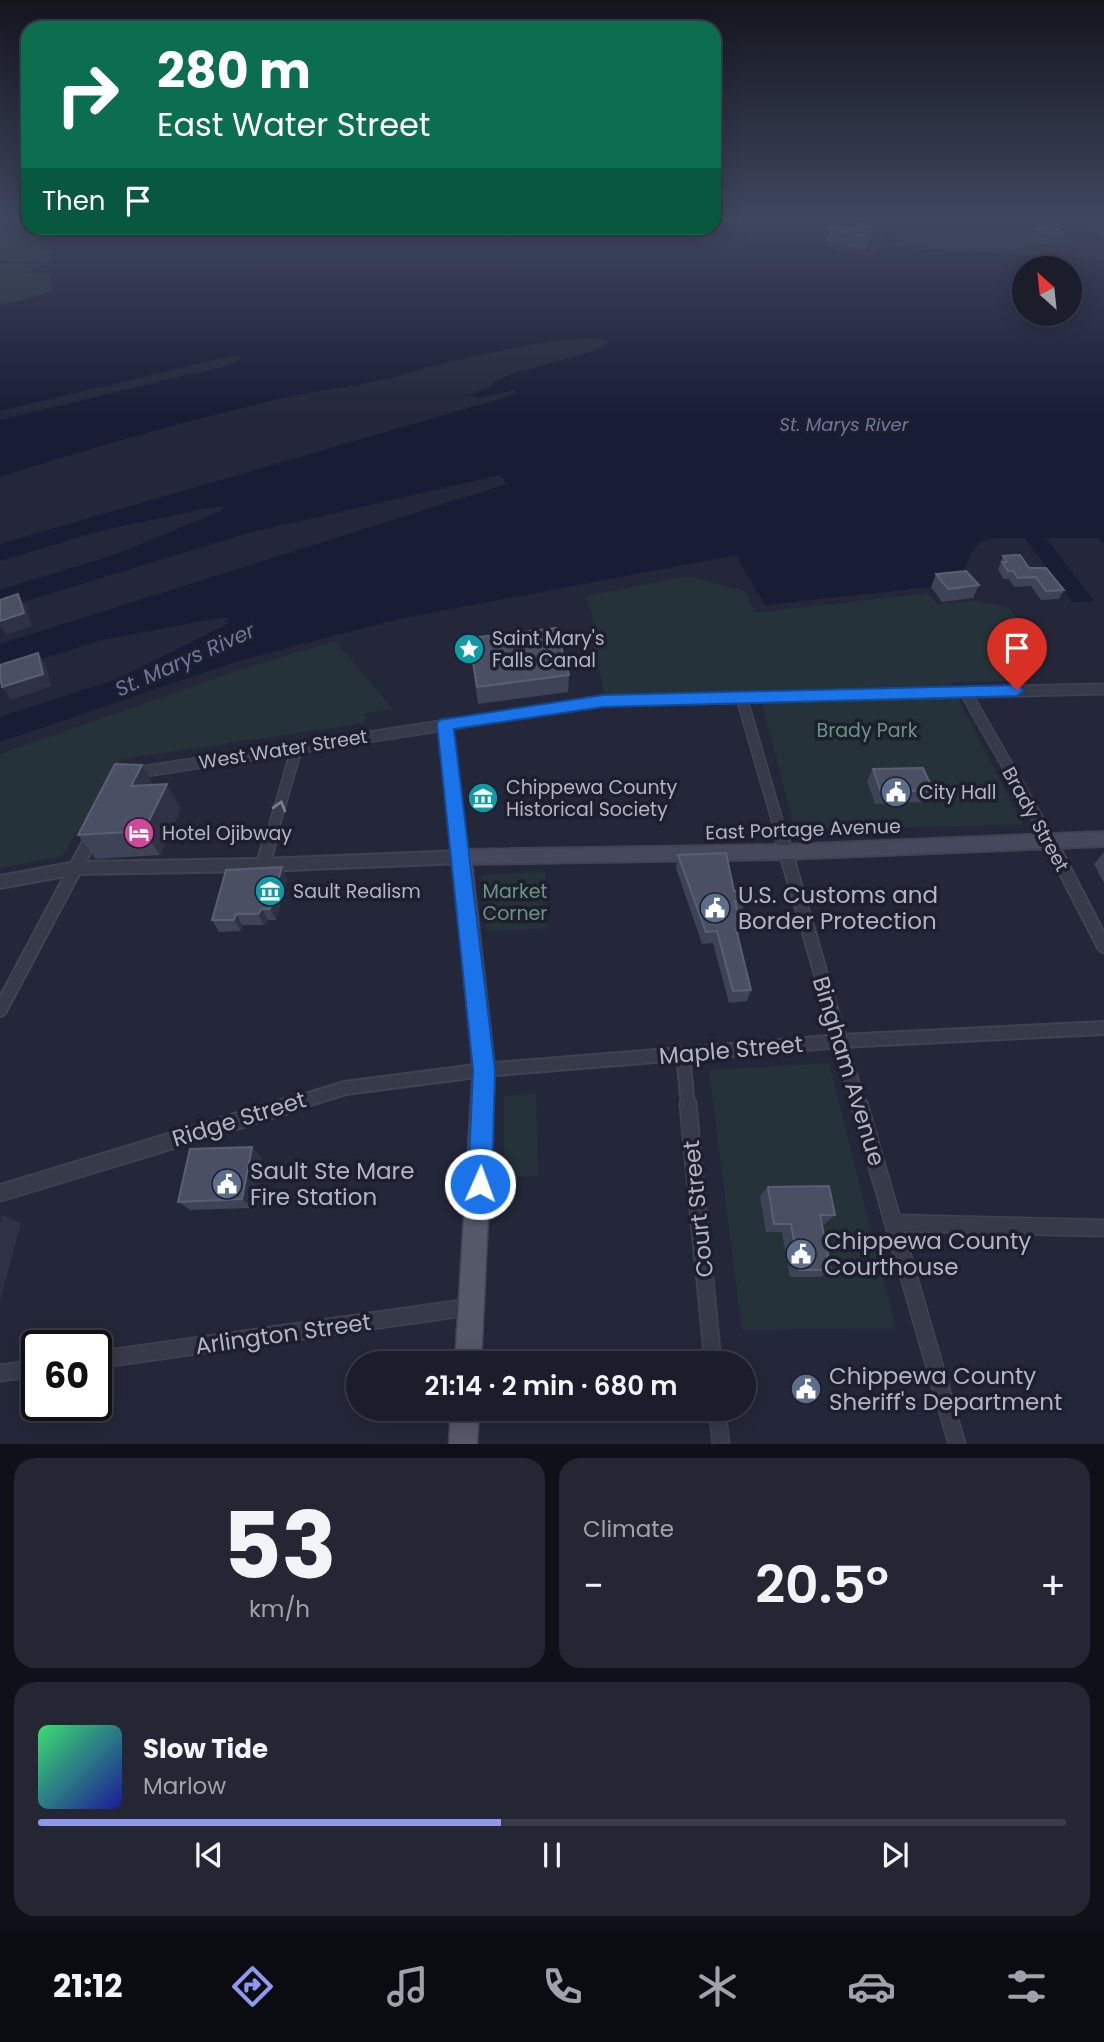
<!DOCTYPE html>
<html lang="en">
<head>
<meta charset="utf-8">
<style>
  body { margin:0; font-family:Poppins,sans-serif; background:#242633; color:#f1f3f6; height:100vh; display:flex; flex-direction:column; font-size:26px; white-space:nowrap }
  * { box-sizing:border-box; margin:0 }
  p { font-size:23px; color:#a0a2a9 }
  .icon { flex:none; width:38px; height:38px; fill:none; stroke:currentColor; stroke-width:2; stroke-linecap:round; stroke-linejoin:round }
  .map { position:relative; height:1444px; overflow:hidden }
  .drawer { display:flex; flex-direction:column; gap:14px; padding:14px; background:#0f1018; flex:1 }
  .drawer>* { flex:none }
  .banner { position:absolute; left:21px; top:21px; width:700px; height:214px; border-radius:21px; box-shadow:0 4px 18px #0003,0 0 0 2px #393b47; background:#0b6e4f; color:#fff; overflow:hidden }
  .needle { width:46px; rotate:333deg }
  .controls { position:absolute; left:1012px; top:256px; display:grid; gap:14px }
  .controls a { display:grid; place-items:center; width:70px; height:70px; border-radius:50%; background:#1b1d2b; box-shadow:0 4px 18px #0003,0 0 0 2px #393b47; font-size:35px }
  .speed { position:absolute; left:21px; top:1330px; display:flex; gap:14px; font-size:35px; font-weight:700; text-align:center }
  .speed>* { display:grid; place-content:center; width:91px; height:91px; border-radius:50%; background:#1b1d2b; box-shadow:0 4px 18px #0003,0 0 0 2px #393b47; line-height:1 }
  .speed .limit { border:4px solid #111; border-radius:10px; background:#fff; color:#111 }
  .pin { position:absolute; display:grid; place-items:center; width:60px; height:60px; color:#fff; margin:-72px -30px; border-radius:50% 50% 50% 0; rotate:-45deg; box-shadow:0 0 7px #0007 }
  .pin .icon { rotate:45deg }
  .me { position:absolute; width:77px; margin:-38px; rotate:2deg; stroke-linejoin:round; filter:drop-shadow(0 0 5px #0008) }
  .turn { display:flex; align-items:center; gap:24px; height:147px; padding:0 21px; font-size:32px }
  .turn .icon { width:91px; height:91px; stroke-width:2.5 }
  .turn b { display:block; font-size:49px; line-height:60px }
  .then { display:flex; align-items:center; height:66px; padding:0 21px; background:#0003; gap:14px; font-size:26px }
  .big { font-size:52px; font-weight:600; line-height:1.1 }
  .drawer .tile { flex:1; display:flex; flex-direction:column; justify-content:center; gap:10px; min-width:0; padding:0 24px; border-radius:21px; background:#242633 }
  .drawer .dial { align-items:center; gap:0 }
  .dial b { font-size:91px; line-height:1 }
  .song { display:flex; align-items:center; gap:21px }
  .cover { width:84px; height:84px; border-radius:10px; background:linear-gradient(135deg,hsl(140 70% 55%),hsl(240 70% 35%)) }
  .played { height:7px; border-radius:4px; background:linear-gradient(90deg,#8e98ef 45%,#393b47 45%) }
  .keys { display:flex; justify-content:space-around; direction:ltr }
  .heat { display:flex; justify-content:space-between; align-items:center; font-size:38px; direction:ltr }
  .drawer .tiles { flex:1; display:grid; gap:14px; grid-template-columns:1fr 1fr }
  .tile:last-child { grid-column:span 2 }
  .trip { position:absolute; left:346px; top:1351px; width:410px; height:70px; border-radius:35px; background:#1b1d2b; box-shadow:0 4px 18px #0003,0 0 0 2px #393b47; font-weight:600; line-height:70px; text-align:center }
  .dock { display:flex; height:112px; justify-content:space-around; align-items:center; background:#0b0c11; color:#a0a2a9 }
  .dock .icon { width:49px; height:49px }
  .dock .current { color:#8e98ef }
  .dock b { font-size:32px; color:#f1f3f6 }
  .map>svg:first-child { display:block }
  .green { fill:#26323a }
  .water { fill:#181c35; fill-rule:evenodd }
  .pier { fill:#242739 }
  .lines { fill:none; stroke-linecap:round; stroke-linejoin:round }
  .stream { stroke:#181c35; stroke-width:2 }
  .minor-far3-casing { stroke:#404352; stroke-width:6 }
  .minor-far2-casing { stroke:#404352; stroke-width:13 }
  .minor-far1-casing { stroke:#404352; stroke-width:16 }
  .minor-casing { stroke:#404352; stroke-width:19 }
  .tertiary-casing { stroke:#404352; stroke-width:4 }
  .secondary-casing { stroke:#404352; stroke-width:4 }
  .primary-casing { stroke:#404352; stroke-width:3 }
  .minor-far3 { stroke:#373a49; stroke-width:4.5 }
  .minor-far2 { stroke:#373a49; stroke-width:10 }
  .minor-far1 { stroke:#373a49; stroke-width:12 }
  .minor { stroke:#373a49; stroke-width:16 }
  .tertiary { fill:#373a49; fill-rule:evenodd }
  .secondary { fill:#46485c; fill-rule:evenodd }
  .primary { fill:#555869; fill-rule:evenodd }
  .wall { fill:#3f4357 }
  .shaded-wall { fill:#2f3246 }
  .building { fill:#4b4f63; stroke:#5b5f72; stroke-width:2 }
  .oneway { stroke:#7b7d8d }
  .route { fill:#1a73e8; stroke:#114b97; stroke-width:2 }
  .labels { text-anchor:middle; stroke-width:7; stroke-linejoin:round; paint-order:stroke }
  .far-water-label { font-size:18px; font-style:italic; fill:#6e76a1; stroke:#1d1f2e }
  .poi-label { font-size:19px; fill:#b2b4c5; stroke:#1d1f2e; text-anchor:start }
  .park-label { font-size:19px; fill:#6b9480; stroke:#1d1f2e }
  .street-label { font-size:19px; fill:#b2b4c5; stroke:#1d1f2e }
  .water-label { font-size:21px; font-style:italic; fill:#6e76a1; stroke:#1d1f2e }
  .near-poi-label { font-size:23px; fill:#b2b4c5; stroke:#1d1f2e; text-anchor:start }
  .near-street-label { font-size:23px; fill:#b2b4c5; stroke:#1d1f2e }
</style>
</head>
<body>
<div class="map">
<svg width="1104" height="1444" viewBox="0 0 1104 1444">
  <rect width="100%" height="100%" fill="#242739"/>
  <g class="green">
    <path d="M871 218C924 218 978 221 1031 226 1042 227 1063 236 1070 243L1049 251 1053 256 893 246 900 221 884 219 882 225 869 220Z"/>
    <polygon points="37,235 50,252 51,260 29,272 49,273 52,288 47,293 0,306 0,238"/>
    <polygon points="688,576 744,591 756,613 929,593 937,604 973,601 996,604 1011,610 1032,639 1027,681 950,682 1023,825 795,829 759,693 606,701 592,637 599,636 585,596"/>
    <polygon points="335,641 393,709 365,713 365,723 122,759 62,856 0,868 0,754 242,669"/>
    <polygon points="545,872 547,929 486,931 481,875"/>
    <polygon points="829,1063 896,1329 742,1330 709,1070"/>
    <polygon points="536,1094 538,1176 504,1177 504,1096"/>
    <polygon points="495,1355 585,1356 585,1363 494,1363"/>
  </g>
  <path class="water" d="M714 218H761L743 241 745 244H826L837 250 874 257 888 221 895 222 890 247 1104 260V545L1098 538H1046L1094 601 1072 602 1025 538C974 538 980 534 959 581L931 587 765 605 736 555 398 619 238 661 0 742V717L117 679 227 624 229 619 223 617 97 641 0 673V644L507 484 500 475 248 533 0 609V590L117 554 221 511 224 507 218 506 103 530 0 561V544L517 394 514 390 478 398 469 395 491 387 494 382 511 374 590 352 604 346 608 341C586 327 432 365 401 375 365 386 324 389 287 397 190 420 95 446 0 477V306L47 293 52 289 49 273H28L51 260 50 252 38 240 37 235 62 232 99 234 131 228H631L719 240 720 237 689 233 694 228H714ZM1024 268H1069V313H1024Z"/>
  <polygon class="pier" points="231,356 241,358 233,364 0,420 0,411 20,406"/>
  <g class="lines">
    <polyline class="stream" points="0,262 46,263"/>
    <g class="minor-far3-casing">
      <g id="minor-far3">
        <polyline points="953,218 996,222 1022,221 1022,218"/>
        <polyline points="1079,218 1104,235"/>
      </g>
    </g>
    <g class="minor-far2-casing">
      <g id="minor-far2">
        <polyline points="966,693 1048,837"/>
        <polyline points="742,699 782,837"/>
        <polyline points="445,724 459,837"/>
        <polyline points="133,773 603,701 1104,689"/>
        <polyline points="271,837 297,747"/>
      </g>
    </g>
    <g class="minor-far1-casing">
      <g id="minor-far1">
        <polyline points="459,836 462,857"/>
        <polyline points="781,836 859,1106"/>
        <polyline points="1047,836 1104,946"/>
        <polyline points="263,865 271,836"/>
        <polyline points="0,1010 92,837"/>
        <polyline points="683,1054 688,1106"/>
        <polyline points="287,1106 345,1088 484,1070 841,1041 1104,1028"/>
      </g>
    </g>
    <g class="minor-casing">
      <g id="minor">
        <polyline points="688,1104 713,1363"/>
        <polyline points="859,1104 957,1444"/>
        <polyline points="0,1193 293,1104"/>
        <polyline points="894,1223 1104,1228"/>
        <polyline points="96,1360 470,1307"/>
        <polyline points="0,1373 37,1368"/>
        <polyline points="717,1409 721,1444"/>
      </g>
    </g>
    <g class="tertiary-casing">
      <polygon id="tertiary" points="462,851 467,853 469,857 467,861 462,863 263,871 76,874 0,888 0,876 76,862 263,859"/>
    </g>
    <g class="secondary-casing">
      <polygon id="secondary" points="1104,832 1104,846 785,859 462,864 456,862 454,857 456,852 462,850 785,845"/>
    </g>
    <g class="primary-casing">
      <g id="primary">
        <polygon points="462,849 468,852 471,857 495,1070 481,1363 455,1363 473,1070 453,857 456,852"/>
        <polygon points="451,1409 479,1409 477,1444 449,1444"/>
      </g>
    </g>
    <use href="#minor-far3" class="minor-far3"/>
    <use href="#minor-far2" class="minor-far2"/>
    <use href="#minor-far1" class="minor-far1"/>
    <use href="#minor" class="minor"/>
    <use href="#tertiary" class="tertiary"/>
    <use href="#secondary" class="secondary"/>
    <use href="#primary" class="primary"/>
  </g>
  <g class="wall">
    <polygon points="1039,218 1064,218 1060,226 1040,224"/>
    <polygon points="830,226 857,228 873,228 870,240 865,250 826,241"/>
    <polygon points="1034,229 1065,232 1061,242 1046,245 1030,239"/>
    <polygon points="1003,556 1029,568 1064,590 1059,599 1041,600 1031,586 1014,587 1009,579 1004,579 998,570"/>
    <polygon points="936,574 979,585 973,598 942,602 931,587"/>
    <polygon points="469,638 569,675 568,692 478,704"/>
    <polygon points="873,769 933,790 926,802 875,804 867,781"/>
    <polygon points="153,785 181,808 160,855 96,859 78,835"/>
    <polygon points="1104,852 1104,883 1094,864"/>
    <polygon points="678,855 734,891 745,901 741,913 738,913 741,929 738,937 751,990 747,1001 729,1003 713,943 702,944 676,868"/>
    <polygon points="287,879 276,920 268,920 264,925 242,925 241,931 219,932 212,920"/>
    <polygon points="262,1158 253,1208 191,1210 178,1202"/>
    <polygon points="768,1187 835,1215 825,1224 822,1224 831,1270 821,1277 790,1277 782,1232 766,1232 760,1196"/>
  </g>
  <g class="shaded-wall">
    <polygon points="873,228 870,240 865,250 868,237"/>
    <polygon points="1065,232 1061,242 1046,245 1050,235"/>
    <polygon points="18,594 26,607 32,626 6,635 0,626 0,621"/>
    <polygon points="38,653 46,665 51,686 11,700 2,687"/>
    <polygon points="142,765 157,790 131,786"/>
    <polygon points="167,784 181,808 160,855 144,831"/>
    <polygon points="282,867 287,879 276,920 270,909"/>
    <polygon points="262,909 268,920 264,925 258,914"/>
    <polygon points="236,914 242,925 241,931 234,920"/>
    <polygon points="252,1147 262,1158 253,1208 242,1199"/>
    <polygon points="2,1215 21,1223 0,1301 0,1222"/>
  </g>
  <g class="building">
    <polygon points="858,223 873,228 868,237 829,229 830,226 857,228"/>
    <polygon points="1049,226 1065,232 1050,235 1034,229"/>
    <polygon points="1020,555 1029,568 1046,568 1064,590 1046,591 1036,577 1018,578 1013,571 1008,571 1002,562 1007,562 1003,556"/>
    <polygon points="966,571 979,585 948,589 936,574"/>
    <polygon points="18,594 24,613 0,621 0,600"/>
    <polygon points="556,628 569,675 477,687 469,638"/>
    <polygon points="38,653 43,674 2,687 0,676 0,665"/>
    <polygon points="115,764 142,765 131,786 167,784 144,831 78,835"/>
    <polygon points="923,768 933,790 881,792 873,769"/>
    <polygon points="726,853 734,891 743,891 745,901 735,901 741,929 736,929 751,990 733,991 717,931 706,932 678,855"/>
    <polygon points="282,867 270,909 262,909 258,914 236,914 234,920 212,920 226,870"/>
    <polygon points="252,1147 242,1199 178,1202 190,1149"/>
    <polygon points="829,1186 835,1215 820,1215 831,1270 799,1270 791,1224 774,1224 768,1187"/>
  </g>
  <defs><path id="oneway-chevron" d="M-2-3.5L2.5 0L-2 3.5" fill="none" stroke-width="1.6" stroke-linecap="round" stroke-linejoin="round" transform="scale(1.75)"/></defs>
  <use class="oneway" href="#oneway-chevron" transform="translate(280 806) rotate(-74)"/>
  <linearGradient id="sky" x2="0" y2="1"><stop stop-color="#14151f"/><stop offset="0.52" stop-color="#3f475f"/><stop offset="1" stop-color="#3f475f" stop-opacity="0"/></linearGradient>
  <rect width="1104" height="420" fill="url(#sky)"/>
  <polygon class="route" points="1017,685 1024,690 1017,696 603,707 454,729 495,1070 492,1184 488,1193 480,1196 471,1193 468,1184 473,1070 437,724 439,720 603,695"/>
  <defs>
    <g id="sight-disc" transform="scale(1.575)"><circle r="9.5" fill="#0f9aa8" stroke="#1d1f2e"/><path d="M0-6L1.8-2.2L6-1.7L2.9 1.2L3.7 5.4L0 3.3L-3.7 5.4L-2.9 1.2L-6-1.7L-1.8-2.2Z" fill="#fff"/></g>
    <g id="civic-disc" transform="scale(1.575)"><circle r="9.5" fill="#5c6f8a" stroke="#1d1f2e"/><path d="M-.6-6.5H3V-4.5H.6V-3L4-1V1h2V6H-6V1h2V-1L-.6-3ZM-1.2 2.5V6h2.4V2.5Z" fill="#fff"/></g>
    <g id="museum-disc" transform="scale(1.575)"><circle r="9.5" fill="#0f9aa8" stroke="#1d1f2e"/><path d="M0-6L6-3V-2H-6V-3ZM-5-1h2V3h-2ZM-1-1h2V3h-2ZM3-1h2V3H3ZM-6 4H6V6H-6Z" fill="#fff"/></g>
    <g id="hotel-disc" transform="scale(1.575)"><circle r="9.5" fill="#d1479c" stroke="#1d1f2e"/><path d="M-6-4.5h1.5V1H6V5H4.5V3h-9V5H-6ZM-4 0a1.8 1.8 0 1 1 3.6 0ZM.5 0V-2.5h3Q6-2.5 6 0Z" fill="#fff"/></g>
  </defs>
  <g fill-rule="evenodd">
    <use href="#sight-disc" x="469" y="649"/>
    <use href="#civic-disc" x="896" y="792"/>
    <use href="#museum-disc" x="483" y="798"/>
    <use href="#hotel-disc" x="139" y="833"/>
    <use href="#museum-disc" x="270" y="891"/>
    <use href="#civic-disc" x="715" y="908"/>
    <use href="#civic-disc" x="227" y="1184"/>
    <use href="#civic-disc" x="801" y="1254"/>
    <use href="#civic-disc" x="806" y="1389"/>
  </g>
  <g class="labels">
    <g class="far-water-label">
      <text x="844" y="431">St. Marys River</text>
    </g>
    <g class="poi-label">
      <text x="492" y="645">Saint Mary's<tspan x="492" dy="22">Falls Canal</tspan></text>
      <text x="506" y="794">Chippewa County<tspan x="506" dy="22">Historical Society</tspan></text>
      <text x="919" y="799">City Hall</text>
      <text x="162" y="840">Hotel Ojibway</text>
      <text x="293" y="898">Sault Realism</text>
    </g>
    <g class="park-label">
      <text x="867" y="737">Brady Park</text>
      <text x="515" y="898">Market<tspan x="515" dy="22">Corner</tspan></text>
    </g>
    <g class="street-label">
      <text transform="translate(283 749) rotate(-9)" y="7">West Water Street</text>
      <text transform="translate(1036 819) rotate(61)" y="7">Brady Street</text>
      <text transform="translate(803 829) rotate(-2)" y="7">East Portage Avenue</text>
    </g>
    <g class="water-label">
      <text transform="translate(185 660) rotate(-24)" y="7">St. Marys River</text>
    </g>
    <g class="near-poi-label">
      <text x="738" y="903">U.S. Customs and<tspan x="738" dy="26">Border Protection</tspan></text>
      <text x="250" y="1179">Sault Ste Mare<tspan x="250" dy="26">Fire Station</tspan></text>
      <text x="824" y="1249">Chippewa County<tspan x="824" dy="26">Courthouse</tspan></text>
      <text x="829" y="1384">Chippewa County<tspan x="829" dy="26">Sheriff's Department</tspan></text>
    </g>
    <g class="near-street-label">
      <text transform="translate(731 1050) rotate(-5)" y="8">Maple Street</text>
      <text transform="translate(849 1071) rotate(73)" y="8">Bingham Avenue</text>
      <text transform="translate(239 1119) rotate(-17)" y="8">Ridge Street</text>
      <text transform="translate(698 1209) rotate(-96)" y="8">Court Street</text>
      <text transform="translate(283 1334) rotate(-8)" y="8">Arlington Street</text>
    </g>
  </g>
</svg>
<div class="controls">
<a><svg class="needle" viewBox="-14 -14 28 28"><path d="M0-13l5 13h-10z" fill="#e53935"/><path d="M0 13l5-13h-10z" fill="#a0a2a9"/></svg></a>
</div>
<div class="speed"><div class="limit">60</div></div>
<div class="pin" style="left:1017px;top:690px;background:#d93025"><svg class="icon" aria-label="arrive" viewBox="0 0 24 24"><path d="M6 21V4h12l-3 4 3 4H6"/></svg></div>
<svg class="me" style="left:480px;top:1184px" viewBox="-20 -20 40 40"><circle r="17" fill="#1a73e8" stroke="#fff" stroke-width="3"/><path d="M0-11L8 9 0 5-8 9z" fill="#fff"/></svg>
<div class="trip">21:14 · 2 min · 680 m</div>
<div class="banner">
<div class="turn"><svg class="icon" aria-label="right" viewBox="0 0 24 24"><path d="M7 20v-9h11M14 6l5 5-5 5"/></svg><div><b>280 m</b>East Water Street</div></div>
<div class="then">Then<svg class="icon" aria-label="arrive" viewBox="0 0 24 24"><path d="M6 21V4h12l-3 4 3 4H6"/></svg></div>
</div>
</div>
<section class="drawer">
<div class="tiles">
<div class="tile dial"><b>53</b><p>km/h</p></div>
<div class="tile"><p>Climate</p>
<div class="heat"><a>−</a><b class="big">20.5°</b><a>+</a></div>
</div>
<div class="tile">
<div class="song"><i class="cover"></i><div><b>Slow Tide</b><p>Marlow</p></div></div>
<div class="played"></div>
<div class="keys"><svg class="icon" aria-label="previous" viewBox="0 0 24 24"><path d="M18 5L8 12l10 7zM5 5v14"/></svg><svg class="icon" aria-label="pause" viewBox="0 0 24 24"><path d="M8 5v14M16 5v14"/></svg><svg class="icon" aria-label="next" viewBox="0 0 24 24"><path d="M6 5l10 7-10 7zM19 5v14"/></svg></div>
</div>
</div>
</section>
<nav class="dock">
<b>21:12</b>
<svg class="icon current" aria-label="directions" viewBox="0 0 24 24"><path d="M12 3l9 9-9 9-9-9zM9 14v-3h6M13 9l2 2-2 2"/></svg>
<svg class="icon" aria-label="music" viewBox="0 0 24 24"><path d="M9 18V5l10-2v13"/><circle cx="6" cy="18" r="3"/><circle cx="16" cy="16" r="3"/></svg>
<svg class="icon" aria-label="phone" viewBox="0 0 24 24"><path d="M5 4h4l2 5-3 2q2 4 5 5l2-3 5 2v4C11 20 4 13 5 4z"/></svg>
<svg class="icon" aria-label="climate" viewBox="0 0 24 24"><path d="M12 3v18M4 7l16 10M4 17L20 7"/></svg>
<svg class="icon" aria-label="car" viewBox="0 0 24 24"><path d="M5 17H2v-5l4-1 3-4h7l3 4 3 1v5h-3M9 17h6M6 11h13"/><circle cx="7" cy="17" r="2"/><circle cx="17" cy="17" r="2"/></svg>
<svg class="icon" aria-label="filters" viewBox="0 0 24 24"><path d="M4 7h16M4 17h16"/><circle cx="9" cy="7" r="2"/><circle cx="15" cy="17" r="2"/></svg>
</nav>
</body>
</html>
